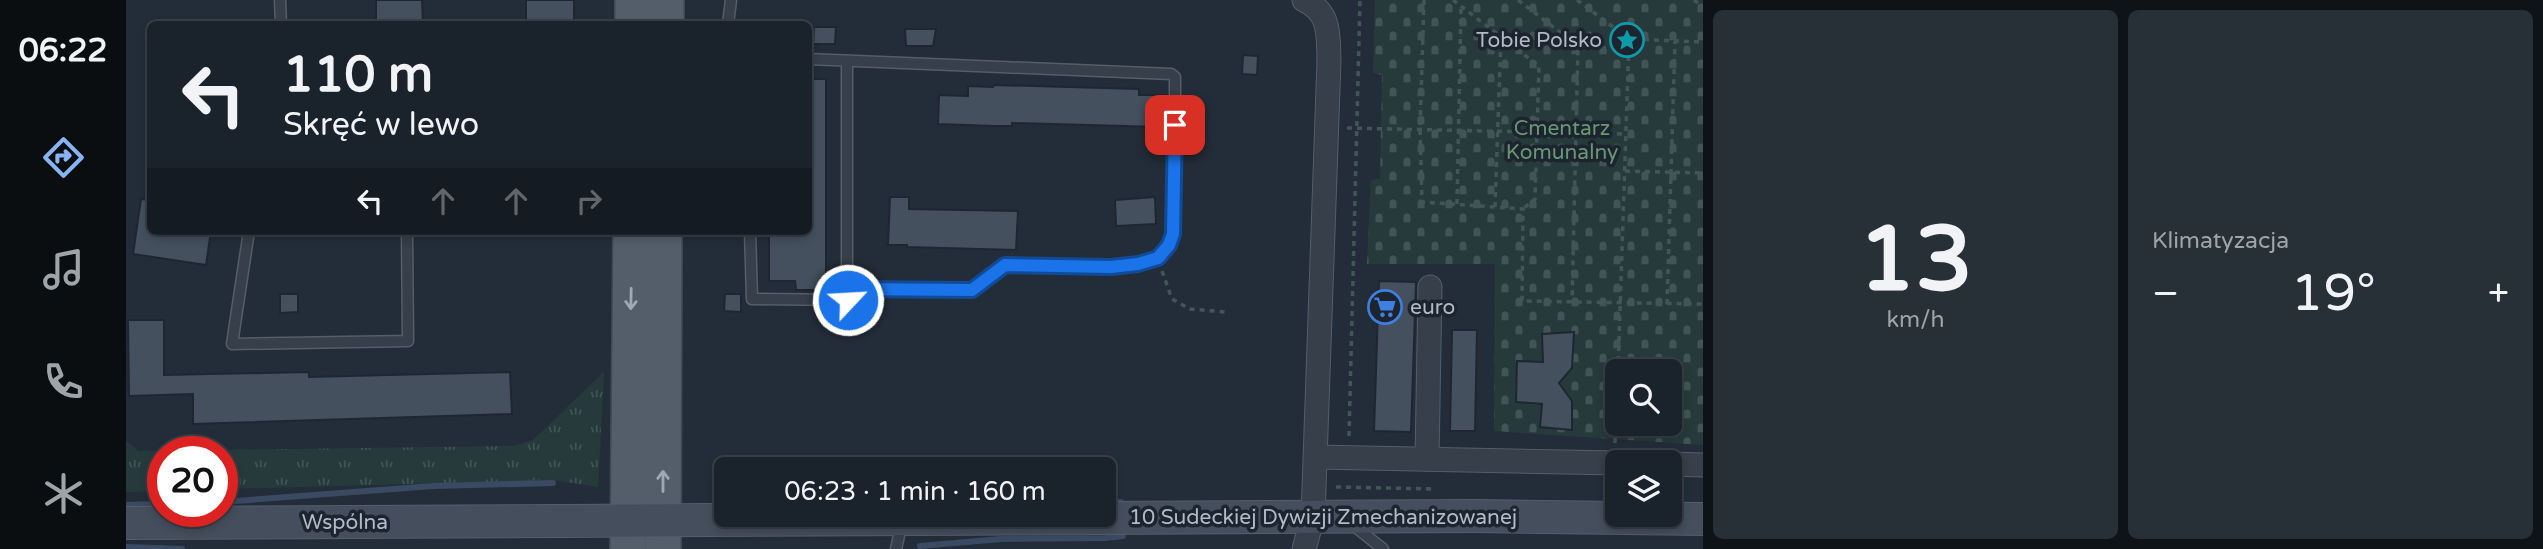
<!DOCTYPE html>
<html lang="pl">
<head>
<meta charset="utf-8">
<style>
  body { margin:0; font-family:"Varela Round",sans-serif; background:#272f37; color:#f1f3f6; height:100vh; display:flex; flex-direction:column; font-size:26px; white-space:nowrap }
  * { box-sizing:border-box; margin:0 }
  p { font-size:23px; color:#9fa4a9 }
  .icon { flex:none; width:38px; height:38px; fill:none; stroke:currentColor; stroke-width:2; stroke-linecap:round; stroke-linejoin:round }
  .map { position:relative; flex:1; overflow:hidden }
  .sheet { display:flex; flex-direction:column; gap:10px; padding:10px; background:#0e1318; width:840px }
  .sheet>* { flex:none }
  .guide { position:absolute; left:21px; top:21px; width:665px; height:214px; border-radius:10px; box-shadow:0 4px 10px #0003,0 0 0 2px #383f47; background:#1a222b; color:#f1f3f6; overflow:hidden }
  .controls { position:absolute; left:1479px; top:359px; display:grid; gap:14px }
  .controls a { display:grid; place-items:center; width:77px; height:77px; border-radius:10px; background:#1a222b; box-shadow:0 4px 10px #0003,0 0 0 2px #383f47; font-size:35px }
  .speed { position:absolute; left:21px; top:436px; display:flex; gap:14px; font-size:35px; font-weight:700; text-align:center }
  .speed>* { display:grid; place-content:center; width:91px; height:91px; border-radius:50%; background:#1a222b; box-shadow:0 4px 10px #0003,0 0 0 2px #383f47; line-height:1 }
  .speed .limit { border:10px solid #d22; background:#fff; color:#111 }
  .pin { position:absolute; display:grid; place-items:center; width:60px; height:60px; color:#fff; margin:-30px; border-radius:14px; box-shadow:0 4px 10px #0006 }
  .me { position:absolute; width:77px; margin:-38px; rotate:65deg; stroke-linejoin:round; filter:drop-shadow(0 0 5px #0008) }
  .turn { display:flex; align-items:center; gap:24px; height:147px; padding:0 21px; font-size:32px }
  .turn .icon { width:91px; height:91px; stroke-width:2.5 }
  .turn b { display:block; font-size:49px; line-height:60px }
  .lanes { display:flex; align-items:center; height:66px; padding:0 21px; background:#0003; justify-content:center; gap:35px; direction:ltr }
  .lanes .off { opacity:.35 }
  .big { font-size:52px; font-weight:600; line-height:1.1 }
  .sheet .card { flex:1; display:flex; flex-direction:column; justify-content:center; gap:10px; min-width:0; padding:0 24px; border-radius:10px; background:#272f37 }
  .sheet .dial { align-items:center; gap:0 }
  .dial b { font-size:91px; line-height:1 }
  .heat { display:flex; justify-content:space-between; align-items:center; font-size:38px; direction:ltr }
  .sheet .tiles { flex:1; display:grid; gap:10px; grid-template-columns:repeat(2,1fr) }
  .trip { position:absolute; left:588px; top:457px; width:402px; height:70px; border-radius:10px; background:#1a222b; box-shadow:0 4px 10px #0003,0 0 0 2px #383f47; font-weight:600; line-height:70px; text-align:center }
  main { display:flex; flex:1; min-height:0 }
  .tab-bar { display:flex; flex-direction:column; width:126px; justify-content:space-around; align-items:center; background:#0a0e11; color:#9fa4a9 }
  .tab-bar .icon { width:49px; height:49px }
  .tab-bar .current { color:#89b4f3 }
  .tab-bar b { font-size:32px; color:#f1f3f6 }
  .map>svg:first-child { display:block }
  .grass { fill:url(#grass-tufts) }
  .cemetery { fill:url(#cemetery-stones); fill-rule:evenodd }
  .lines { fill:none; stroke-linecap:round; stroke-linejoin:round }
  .stream { stroke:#394a62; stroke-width:6 }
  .building { fill:#44505e; stroke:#1e2631; stroke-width:2 }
  .lane-casing { stroke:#555d68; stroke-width:13 }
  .street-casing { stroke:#555d68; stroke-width:25 }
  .secondary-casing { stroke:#555d68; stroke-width:34 }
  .primary-casing { stroke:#404853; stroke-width:38 }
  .path { stroke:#435558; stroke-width:3.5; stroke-dasharray:5 5; stroke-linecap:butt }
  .lane { stroke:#363f4a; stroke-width:10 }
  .street { stroke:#363f4a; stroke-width:23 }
  .secondary { stroke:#454e5d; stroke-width:32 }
  .primary { stroke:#545e6a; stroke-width:35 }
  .secondary-bridge-casing { stroke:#555d68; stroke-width:34; stroke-linecap:butt }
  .secondary-bridge { stroke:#454e5d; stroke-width:32 }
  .oneway { stroke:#9fa8b4 }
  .route-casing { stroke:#114b97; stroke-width:18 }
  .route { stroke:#1a73e8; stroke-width:12 }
  .labels { text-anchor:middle; stroke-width:7; stroke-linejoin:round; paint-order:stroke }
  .poi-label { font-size:21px; fill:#b2bac6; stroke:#1c242f; text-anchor:end }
  .park-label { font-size:21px; fill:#6a9673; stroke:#1c242f }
  .street-label { font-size:21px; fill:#b2bac6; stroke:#1c242f }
</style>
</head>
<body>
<main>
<nav class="tab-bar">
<b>06:22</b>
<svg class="icon current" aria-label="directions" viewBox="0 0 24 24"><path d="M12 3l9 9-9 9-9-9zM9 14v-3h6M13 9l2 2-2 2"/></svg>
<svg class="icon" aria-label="music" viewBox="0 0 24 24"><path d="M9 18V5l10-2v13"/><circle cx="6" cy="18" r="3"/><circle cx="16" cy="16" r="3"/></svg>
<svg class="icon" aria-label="phone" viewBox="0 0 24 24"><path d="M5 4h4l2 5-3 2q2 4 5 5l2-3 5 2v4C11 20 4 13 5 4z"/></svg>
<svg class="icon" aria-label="climate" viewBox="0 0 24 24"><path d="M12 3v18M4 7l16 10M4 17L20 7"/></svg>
</nav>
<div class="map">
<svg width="1577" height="549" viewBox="0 0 1577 549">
  <defs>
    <pattern id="grass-tufts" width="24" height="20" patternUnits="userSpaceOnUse" patternTransform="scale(1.75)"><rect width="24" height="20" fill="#263a3b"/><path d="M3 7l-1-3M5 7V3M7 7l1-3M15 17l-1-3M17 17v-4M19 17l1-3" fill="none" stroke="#435456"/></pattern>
    <pattern id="cemetery-stones" width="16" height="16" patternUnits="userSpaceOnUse" patternTransform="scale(1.75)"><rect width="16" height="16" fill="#263a3b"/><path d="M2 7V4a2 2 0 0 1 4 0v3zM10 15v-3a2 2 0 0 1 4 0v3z" fill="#435456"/></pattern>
  </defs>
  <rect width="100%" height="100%" fill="#232d39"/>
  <polygon class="grass" points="478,372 472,487 427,480 96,489 96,452 37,452 37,491 0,492 0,441 12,451 388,446 407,440"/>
  <path class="cemetery" d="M1249 0H1577V445L1368 431 1369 264H1241L1245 180 1254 179 1256 75 1247 73ZM1491 371H1544V424H1491Z"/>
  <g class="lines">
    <g class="stream">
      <polyline points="96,502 307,486 427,483"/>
      <polyline points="978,502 995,502"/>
      <polyline points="0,505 37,504"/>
      <polyline points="794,546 875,539 979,538 997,536"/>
      <polyline points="0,547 56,549"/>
    </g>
  </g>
  <g class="building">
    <polygon points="250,0 296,0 297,24 250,24"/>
    <rect x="400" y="0" width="48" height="24"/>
    <polygon points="688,27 710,27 709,44 687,44"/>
    <polygon points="779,29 810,29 807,46 780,46"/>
    <polygon points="1117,55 1132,56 1131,75 1116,74"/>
    <polygon points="682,79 700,79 700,290 670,290 669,281 643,281 643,231 682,231"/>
    <polygon points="868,85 1013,89 1013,95 1035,95 1035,127 886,123 886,126 868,126 812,124 813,95 842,96 842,86 867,87"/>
    <polygon points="764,197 783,197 783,209 892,211 890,250 781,247 781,245 762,245"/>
    <polygon points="1029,197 1030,224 990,226 989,200"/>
    <polygon points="15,199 24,200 24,231 85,231 80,265 7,254"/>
    <polygon points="1253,281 1290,282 1285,432 1248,431"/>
    <polygon points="154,294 172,294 172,312 154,313"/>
    <polygon points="599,294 615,294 615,312 598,311"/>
    <polygon points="2,320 38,320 38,375 183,372 183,377 384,372 386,414 67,424 67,394 3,396"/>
    <polygon points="1326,330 1351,330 1349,431 1324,431"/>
    <polygon points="1448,332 1446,368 1433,383 1446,401 1446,430 1414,427 1416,404 1390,402 1391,361 1417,362 1416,334"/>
  </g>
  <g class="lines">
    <g class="lane-casing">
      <g id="lane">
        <polyline points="154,0 155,24"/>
        <polyline points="602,24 605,0"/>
        <polyline points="682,59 1045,74 1049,77 1049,221 1043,245 1032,258 1012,264 985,267 879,265 846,290 721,289 721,61"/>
        <polyline points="123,231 106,344 282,341 281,231"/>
        <polyline points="624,231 626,299 722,300 721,289"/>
        <polyline points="1488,516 1488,463"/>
        <polyline points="1227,525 1257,549"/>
        <polyline points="770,549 776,522"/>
      </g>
    </g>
    <g class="street-casing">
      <g id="street">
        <path d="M1178 0C1205 13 1202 34 1203 60L1187 517 1178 549"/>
        <polyline points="1190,457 1491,463"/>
        <polyline points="1301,459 1304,287"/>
        <polyline points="1544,464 1577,465"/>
      </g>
    </g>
    <g class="secondary-casing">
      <g id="secondary">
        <polyline points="582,520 1350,516 1577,519"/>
        <polyline points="0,523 439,521"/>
      </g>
    </g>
    <g class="primary-casing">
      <g id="primary">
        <polyline points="507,24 507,0"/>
        <polyline points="540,24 540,0"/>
        <polyline points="502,549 505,231"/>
        <polyline points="537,549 538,231"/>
      </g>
    </g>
    <g class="path">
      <polyline points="1298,0 1294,129 1296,202 1397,209 1396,301 1577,304"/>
      <polyline points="1327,0 1413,66 1409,199 1397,209"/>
      <polyline points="1392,0 1452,46 1446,302"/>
      <polyline points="1451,0 1503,39 1577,42"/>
      <polyline points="1568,0 1577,7"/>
      <polyline points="1221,128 1499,134"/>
      <polyline points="1499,171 1577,173"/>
      <polyline points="1331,204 1335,6"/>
      <polyline points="1369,207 1375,36"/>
      <polyline points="1036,271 1046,299 1064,309 1099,312"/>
      <polyline points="1541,304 1549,41"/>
      <polyline points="1492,371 1503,39"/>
      <polyline points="1223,436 1234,0"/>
      <polyline points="1489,443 1491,396"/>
      <polyline points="1210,487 1310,489"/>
    </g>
    <use href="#lane" class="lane"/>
    <use href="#street" class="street"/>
    <use href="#secondary" class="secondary"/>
    <use href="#primary" class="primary"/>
    <g class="secondary-bridge-casing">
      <polyline id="secondary-bridge" points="439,521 582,520"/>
    </g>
    <use href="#secondary-bridge" class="secondary-bridge"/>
  </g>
  <defs><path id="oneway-shaft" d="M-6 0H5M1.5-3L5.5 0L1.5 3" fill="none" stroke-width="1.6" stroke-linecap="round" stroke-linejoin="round" transform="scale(1.75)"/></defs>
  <g class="oneway">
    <use href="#oneway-shaft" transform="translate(505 299) rotate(91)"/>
    <use href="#oneway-shaft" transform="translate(537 481) rotate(-90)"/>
  </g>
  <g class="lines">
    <g class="route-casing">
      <polyline id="route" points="722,300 721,289 846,290 879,265 985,267 1012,264 1032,258 1043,245 1047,234 1049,125"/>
    </g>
    <use href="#route" class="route"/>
  </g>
  <defs>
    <g id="sight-ring" transform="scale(1.75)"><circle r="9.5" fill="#1c242f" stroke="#0f9aa8" stroke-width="1.5"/><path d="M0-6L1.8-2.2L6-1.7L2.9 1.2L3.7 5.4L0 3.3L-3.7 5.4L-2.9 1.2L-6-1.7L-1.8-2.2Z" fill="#0f9aa8"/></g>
    <g id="supermarket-ring" transform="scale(1.75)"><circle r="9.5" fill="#1c242f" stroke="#3f7fe0" stroke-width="1.5"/><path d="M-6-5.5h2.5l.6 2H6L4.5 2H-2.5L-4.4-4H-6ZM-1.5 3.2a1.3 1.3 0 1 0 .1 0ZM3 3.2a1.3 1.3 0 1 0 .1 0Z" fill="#3f7fe0"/></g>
  </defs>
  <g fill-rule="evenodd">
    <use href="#sight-ring" x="1501" y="40"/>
    <use href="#supermarket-ring" x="1259" y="307"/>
  </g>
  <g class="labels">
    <g class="poi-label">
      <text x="1476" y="47">Tobie Polsko</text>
      <text x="1284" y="314" text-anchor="start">euro</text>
    </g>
    <g class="park-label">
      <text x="1436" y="135">Cmentarz<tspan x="1436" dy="24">Komunalny</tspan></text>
    </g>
    <g class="street-label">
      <text x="1197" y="524">10 Sudeckiej Dywizji Zmechanizowanej</text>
      <text x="219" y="529">Wspólna</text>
    </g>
  </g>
</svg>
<div class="controls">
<a><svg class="icon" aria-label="search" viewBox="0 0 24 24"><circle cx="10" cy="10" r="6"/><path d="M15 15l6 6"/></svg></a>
<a><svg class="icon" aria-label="layers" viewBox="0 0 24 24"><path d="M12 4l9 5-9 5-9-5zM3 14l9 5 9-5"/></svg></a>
</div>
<div class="speed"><div class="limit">20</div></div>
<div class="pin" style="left:1049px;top:125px;background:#d93025"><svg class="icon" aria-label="arrive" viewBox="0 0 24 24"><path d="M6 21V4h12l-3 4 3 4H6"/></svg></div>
<svg class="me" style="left:722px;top:300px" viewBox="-20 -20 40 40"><circle r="17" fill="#1a73e8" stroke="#fff" stroke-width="3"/><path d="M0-11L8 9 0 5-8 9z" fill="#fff"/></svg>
<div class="trip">06:23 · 1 min · 160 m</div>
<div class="guide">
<div class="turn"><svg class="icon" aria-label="left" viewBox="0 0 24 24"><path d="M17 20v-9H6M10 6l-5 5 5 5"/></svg><div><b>110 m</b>Skręć w lewo</div></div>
<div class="lanes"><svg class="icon" aria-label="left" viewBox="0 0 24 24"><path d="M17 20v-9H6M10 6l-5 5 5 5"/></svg><svg class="icon off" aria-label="ahead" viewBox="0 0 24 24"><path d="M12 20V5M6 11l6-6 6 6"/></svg><svg class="icon off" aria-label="ahead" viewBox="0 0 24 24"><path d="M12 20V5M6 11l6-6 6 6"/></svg><svg class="icon off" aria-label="right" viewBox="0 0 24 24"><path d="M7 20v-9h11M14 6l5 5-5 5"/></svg></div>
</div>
</div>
<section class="sheet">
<div class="tiles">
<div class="card dial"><b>13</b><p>km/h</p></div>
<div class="card"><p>Klimatyzacja</p>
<div class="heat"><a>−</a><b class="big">19°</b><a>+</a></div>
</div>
</div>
</section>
</main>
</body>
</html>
